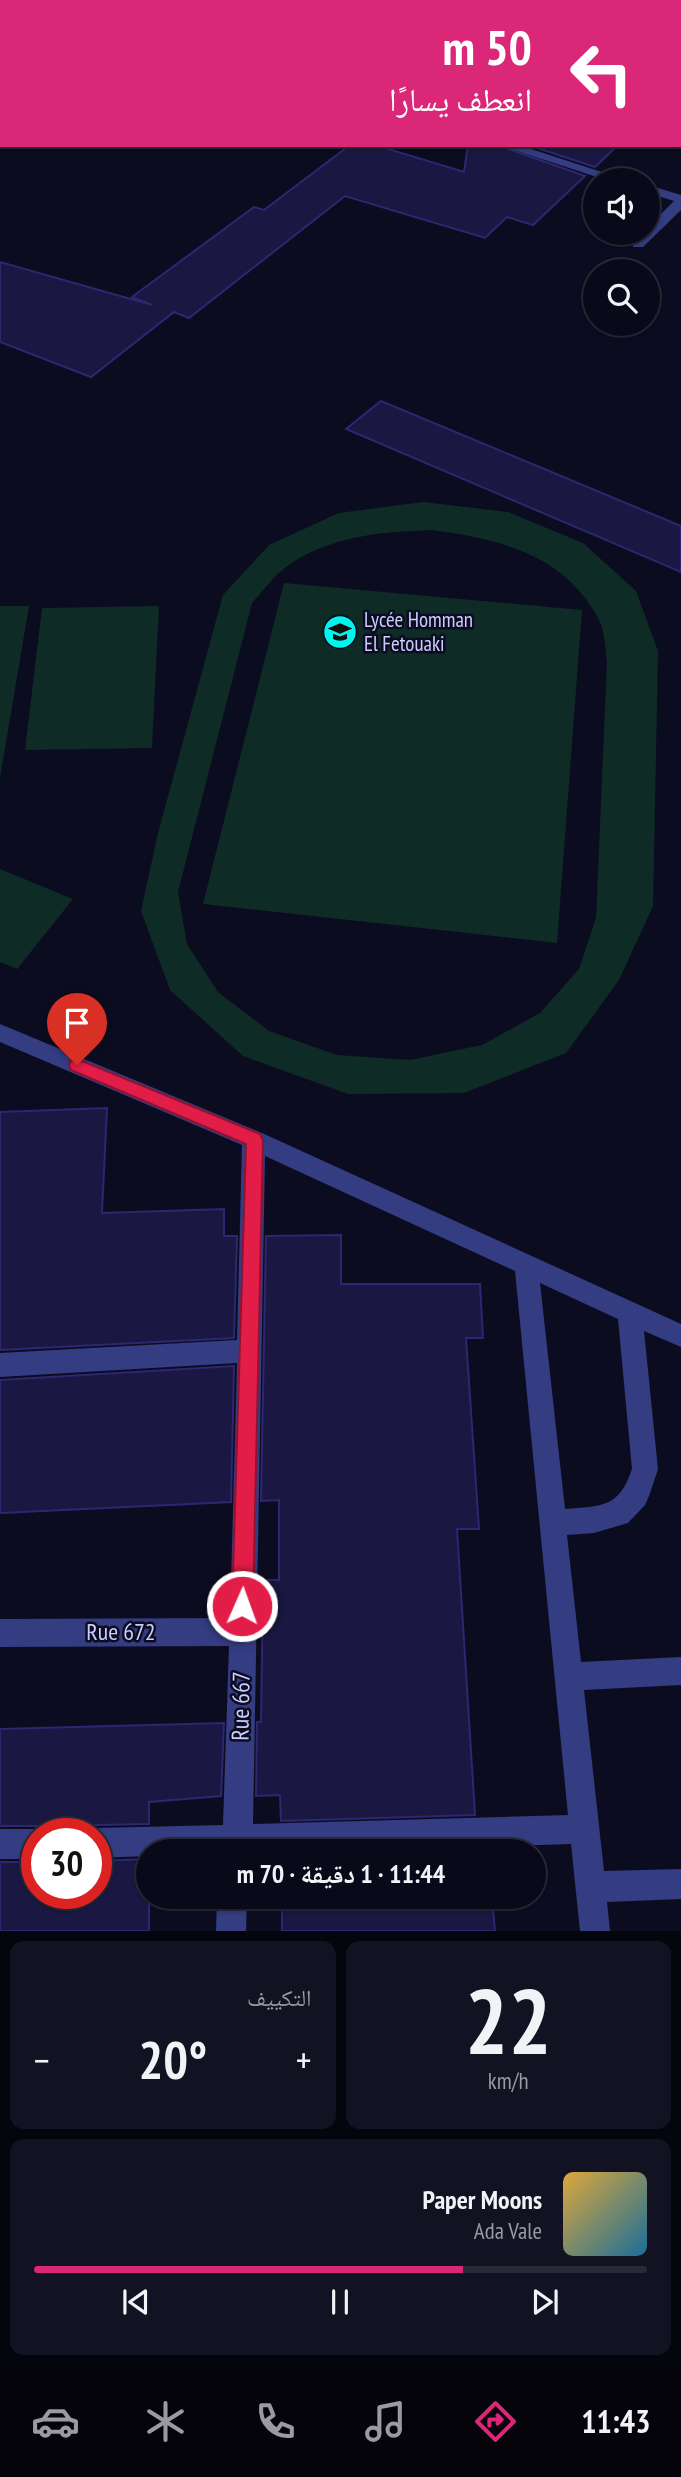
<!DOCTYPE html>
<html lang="ar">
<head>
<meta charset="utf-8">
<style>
  body { margin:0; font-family:"PT Sans Narrow","Noto Naskh Arabic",sans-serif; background:#121222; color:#f1f3f6; direction:rtl; height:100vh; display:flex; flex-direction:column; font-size:26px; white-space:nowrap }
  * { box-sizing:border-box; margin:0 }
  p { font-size:23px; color:#999aa2 }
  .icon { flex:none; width:38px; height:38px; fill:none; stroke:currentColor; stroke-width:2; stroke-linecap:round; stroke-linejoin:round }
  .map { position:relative; height:1931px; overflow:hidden; direction:ltr }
  .details { display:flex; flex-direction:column; gap:10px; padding:10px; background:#05050e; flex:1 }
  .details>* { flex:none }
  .hud { position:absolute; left:0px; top:0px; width:682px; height:147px; box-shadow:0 2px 5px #0004,0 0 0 2px #292a38; direction:rtl; background:#db2777; color:#fff; overflow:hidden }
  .tools { position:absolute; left:583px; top:168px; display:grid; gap:14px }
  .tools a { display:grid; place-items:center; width:77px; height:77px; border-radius:50%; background:#090919; box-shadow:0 2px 5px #0004,0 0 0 2px #292a38; font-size:35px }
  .speed { position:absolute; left:21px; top:1818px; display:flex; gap:14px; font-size:35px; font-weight:700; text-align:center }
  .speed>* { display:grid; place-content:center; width:91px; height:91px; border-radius:50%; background:#090919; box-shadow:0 2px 5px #0004,0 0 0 2px #292a38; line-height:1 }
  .speed .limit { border:10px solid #d22; background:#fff; color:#111 }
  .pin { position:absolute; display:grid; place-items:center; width:60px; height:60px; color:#fff; margin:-72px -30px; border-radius:50% 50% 50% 0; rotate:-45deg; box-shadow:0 0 7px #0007 }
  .pin .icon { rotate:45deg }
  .me { position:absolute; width:77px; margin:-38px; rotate:2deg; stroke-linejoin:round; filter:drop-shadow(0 0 5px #0008) }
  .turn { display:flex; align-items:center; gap:24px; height:147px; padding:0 35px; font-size:32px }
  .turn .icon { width:91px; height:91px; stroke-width:2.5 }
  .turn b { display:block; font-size:49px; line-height:60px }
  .big { font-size:52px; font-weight:800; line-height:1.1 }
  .details .card { flex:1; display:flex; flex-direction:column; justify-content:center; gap:10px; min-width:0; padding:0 24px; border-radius:14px; background:#121222 }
  .details .dial { align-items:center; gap:0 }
  .dial b { font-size:91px; line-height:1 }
  .song { display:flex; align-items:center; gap:21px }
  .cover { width:84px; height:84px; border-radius:10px; background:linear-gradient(135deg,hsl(40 70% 55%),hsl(200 70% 35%)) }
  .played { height:7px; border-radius:4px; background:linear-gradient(90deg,#db2777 70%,#292a38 70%) }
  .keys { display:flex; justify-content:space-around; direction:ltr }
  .heat { display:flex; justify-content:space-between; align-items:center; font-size:38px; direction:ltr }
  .details .tiles { flex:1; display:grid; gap:10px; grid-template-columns:1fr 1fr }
  .card:last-child { grid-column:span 2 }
  .trip { position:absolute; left:136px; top:1839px; width:410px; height:70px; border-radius:35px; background:#090919; box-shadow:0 2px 5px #0004,0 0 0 2px #292a38; font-weight:800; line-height:70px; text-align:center; direction:rtl }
  .tabs { display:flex; height:112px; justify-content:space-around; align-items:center; background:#04040a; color:#999aa2 }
  .tabs .icon { width:49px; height:49px }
  .tabs .current { color:#db2777 }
  .tabs b { font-size:32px; color:#f1f3f6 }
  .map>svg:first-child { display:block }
  .green { fill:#0e2b26; fill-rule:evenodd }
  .building { fill:#1a1742; stroke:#2c2770; stroke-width:2 }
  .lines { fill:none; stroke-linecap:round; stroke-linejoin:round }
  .minor { fill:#343c82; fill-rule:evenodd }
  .route { fill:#e11d48; stroke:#92132f; stroke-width:2 }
  .labels { text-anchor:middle; stroke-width:5; stroke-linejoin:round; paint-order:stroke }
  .poi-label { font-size:21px; fill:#cbccff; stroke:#0c0c21; text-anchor:start }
  .near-street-label { font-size:24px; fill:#cbccff; stroke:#0c0c21 }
</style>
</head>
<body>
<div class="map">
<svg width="681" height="1931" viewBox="0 0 681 1931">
  <rect width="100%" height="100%" fill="#0c0c21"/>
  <g class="green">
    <path d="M423 502 508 512 583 543 636 591 658 651 653 906 619 980 566 1053 464 1093 348 1094 243 1056 170 990 141 911 158 833 223 595 269 545 339 513ZM432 530C499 539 565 554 599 620 605 631 605 649 607 662L596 918 579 969 540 1013 482 1045 410 1060 337 1055 269 1031 218 992 187 944 178 892 252 603C261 593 271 580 281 571 324 536 380 532 432 530Z"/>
    <polygon points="284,583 582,610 557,943 203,904"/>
    <polygon points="0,606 29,606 0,778"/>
    <polygon points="159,606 152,748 25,750 42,608"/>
    <polygon points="0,869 73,899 17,969 0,962"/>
  </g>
  <g class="building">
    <polygon points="350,145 375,145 464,172 468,145 497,145 585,176 533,225 507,217 485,238 345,196 189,318 174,312 91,377 0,342 0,262 152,305 132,297 254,207 264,210"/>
    <polygon points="528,145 618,145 595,167"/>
    <polygon points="381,401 681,526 681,572 346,429"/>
    <polygon points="107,1108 102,1213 224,1209 224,1236 237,1236 234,1338 0,1350 0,1112"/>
    <polygon points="341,1235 341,1284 480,1284 483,1338 466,1338 479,1529 457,1529 475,1815 281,1821 280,1795 256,1796 257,1722 261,1722 263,1580 279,1580 279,1500 261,1501 266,1236"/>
    <polygon points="234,1366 231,1502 0,1513 0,1380"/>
    <polygon points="224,1723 221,1796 149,1802 149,1824 96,1825 83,1834 50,1834 37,1826 0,1826 0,1729"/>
    <polygon points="149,1859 149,1931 0,1931 0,1862 37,1862 37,1894 96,1894 96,1861"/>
    <polygon points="282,1897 492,1897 495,1931 282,1931"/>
  </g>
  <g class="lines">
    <g class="minor">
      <polygon points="21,0 37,0 39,2 23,2"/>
      <polygon points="394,0 406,0 392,2"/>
      <polygon points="450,0 464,0 466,2 452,2"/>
      <polygon points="624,0 638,0 640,2 626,2"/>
      <polygon points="499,145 519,145 626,180 606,180"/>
      <polygon points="648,185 681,195 681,210 643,247 633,247 633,241 642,233 648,233 648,227 674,201 648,193"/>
      <path d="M0 1024 262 1133 681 1324V1347L644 1331 658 1469 649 1496 645 1505 628 1523 594 1533 567 1535 581 1662 681 1657V1685L584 1690 604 1871 681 1869V1899L607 1902 610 1931H580L571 1844 317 1852H149V1856L96 1858V1834H85L96 1828 223 1825 229 1646 0 1647V1619L230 1618 237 1363 0 1377V1353L237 1340 242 1145 0 1042ZM265 1156 515 1271 568 1815 253 1824ZM540 1283 618 1319 632 1469C619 1508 602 1506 565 1509Z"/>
      <polygon points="0,1829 37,1829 48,1834 37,1834 37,1859 0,1859"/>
      <polygon points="217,1897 247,1897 246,1931 216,1931"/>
    </g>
  </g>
  <polygon class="route" points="77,1059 260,1134 263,1140 253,1606 250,1613 242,1616 235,1613 232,1606 246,1144 71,1070 69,1065 71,1061"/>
  <defs>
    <g id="university-disc" transform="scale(1.75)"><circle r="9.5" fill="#00f6ed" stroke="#0c0c21"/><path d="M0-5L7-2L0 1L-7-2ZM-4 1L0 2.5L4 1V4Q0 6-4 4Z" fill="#111"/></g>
  </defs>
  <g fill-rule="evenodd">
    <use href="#university-disc" x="340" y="632"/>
  </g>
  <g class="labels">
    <g class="poi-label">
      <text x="364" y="627">Lycée Homman<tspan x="364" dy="24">El Fetouaki</tspan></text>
    </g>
    <g class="near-street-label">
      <text x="121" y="1640">Rue 672</text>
      <text transform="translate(241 1706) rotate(-89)" y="8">Rue 667</text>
    </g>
  </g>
</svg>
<div class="tools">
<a><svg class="icon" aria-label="sound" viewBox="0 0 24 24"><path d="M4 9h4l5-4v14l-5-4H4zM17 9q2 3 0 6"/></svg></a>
<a><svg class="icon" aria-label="search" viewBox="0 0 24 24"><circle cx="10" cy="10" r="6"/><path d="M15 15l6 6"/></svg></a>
</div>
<div class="speed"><div class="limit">30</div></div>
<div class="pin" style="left:77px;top:1065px;background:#d93025"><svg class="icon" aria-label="arrive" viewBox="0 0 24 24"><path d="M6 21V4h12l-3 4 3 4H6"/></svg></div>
<svg class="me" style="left:242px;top:1606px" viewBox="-20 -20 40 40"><circle r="17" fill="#e11d48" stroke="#fff" stroke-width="3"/><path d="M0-11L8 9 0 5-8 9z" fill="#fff"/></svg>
<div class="trip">11:44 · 1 دقيقة · 70 m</div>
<div class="hud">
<div class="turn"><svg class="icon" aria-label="left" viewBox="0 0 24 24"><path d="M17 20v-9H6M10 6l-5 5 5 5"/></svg><div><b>50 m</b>انعطف يسارًا</div></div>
</div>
</div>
<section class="details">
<div class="tiles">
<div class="card dial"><b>22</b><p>km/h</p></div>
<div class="card"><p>التكييف</p>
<div class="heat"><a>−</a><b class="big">20°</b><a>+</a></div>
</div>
<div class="card">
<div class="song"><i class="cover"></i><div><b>Paper Moons</b><p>Ada Vale</p></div></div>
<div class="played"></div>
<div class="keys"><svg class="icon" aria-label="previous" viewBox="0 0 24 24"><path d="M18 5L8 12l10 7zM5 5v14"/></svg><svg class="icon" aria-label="pause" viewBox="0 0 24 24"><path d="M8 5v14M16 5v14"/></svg><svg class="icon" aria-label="next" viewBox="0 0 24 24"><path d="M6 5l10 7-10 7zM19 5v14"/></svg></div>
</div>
</div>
</section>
<nav class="tabs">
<b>11:43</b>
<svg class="icon current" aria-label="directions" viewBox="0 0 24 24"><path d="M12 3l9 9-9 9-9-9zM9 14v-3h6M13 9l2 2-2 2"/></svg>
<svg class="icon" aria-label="music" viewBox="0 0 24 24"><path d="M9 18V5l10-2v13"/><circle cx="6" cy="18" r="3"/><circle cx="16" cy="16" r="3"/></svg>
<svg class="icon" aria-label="phone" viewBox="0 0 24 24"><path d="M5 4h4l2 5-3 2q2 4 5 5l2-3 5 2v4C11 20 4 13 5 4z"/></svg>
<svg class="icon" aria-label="climate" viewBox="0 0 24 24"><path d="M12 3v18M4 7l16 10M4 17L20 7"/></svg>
<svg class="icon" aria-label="car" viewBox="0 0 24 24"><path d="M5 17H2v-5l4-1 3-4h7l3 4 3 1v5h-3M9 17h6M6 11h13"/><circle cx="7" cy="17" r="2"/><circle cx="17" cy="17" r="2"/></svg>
</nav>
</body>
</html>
